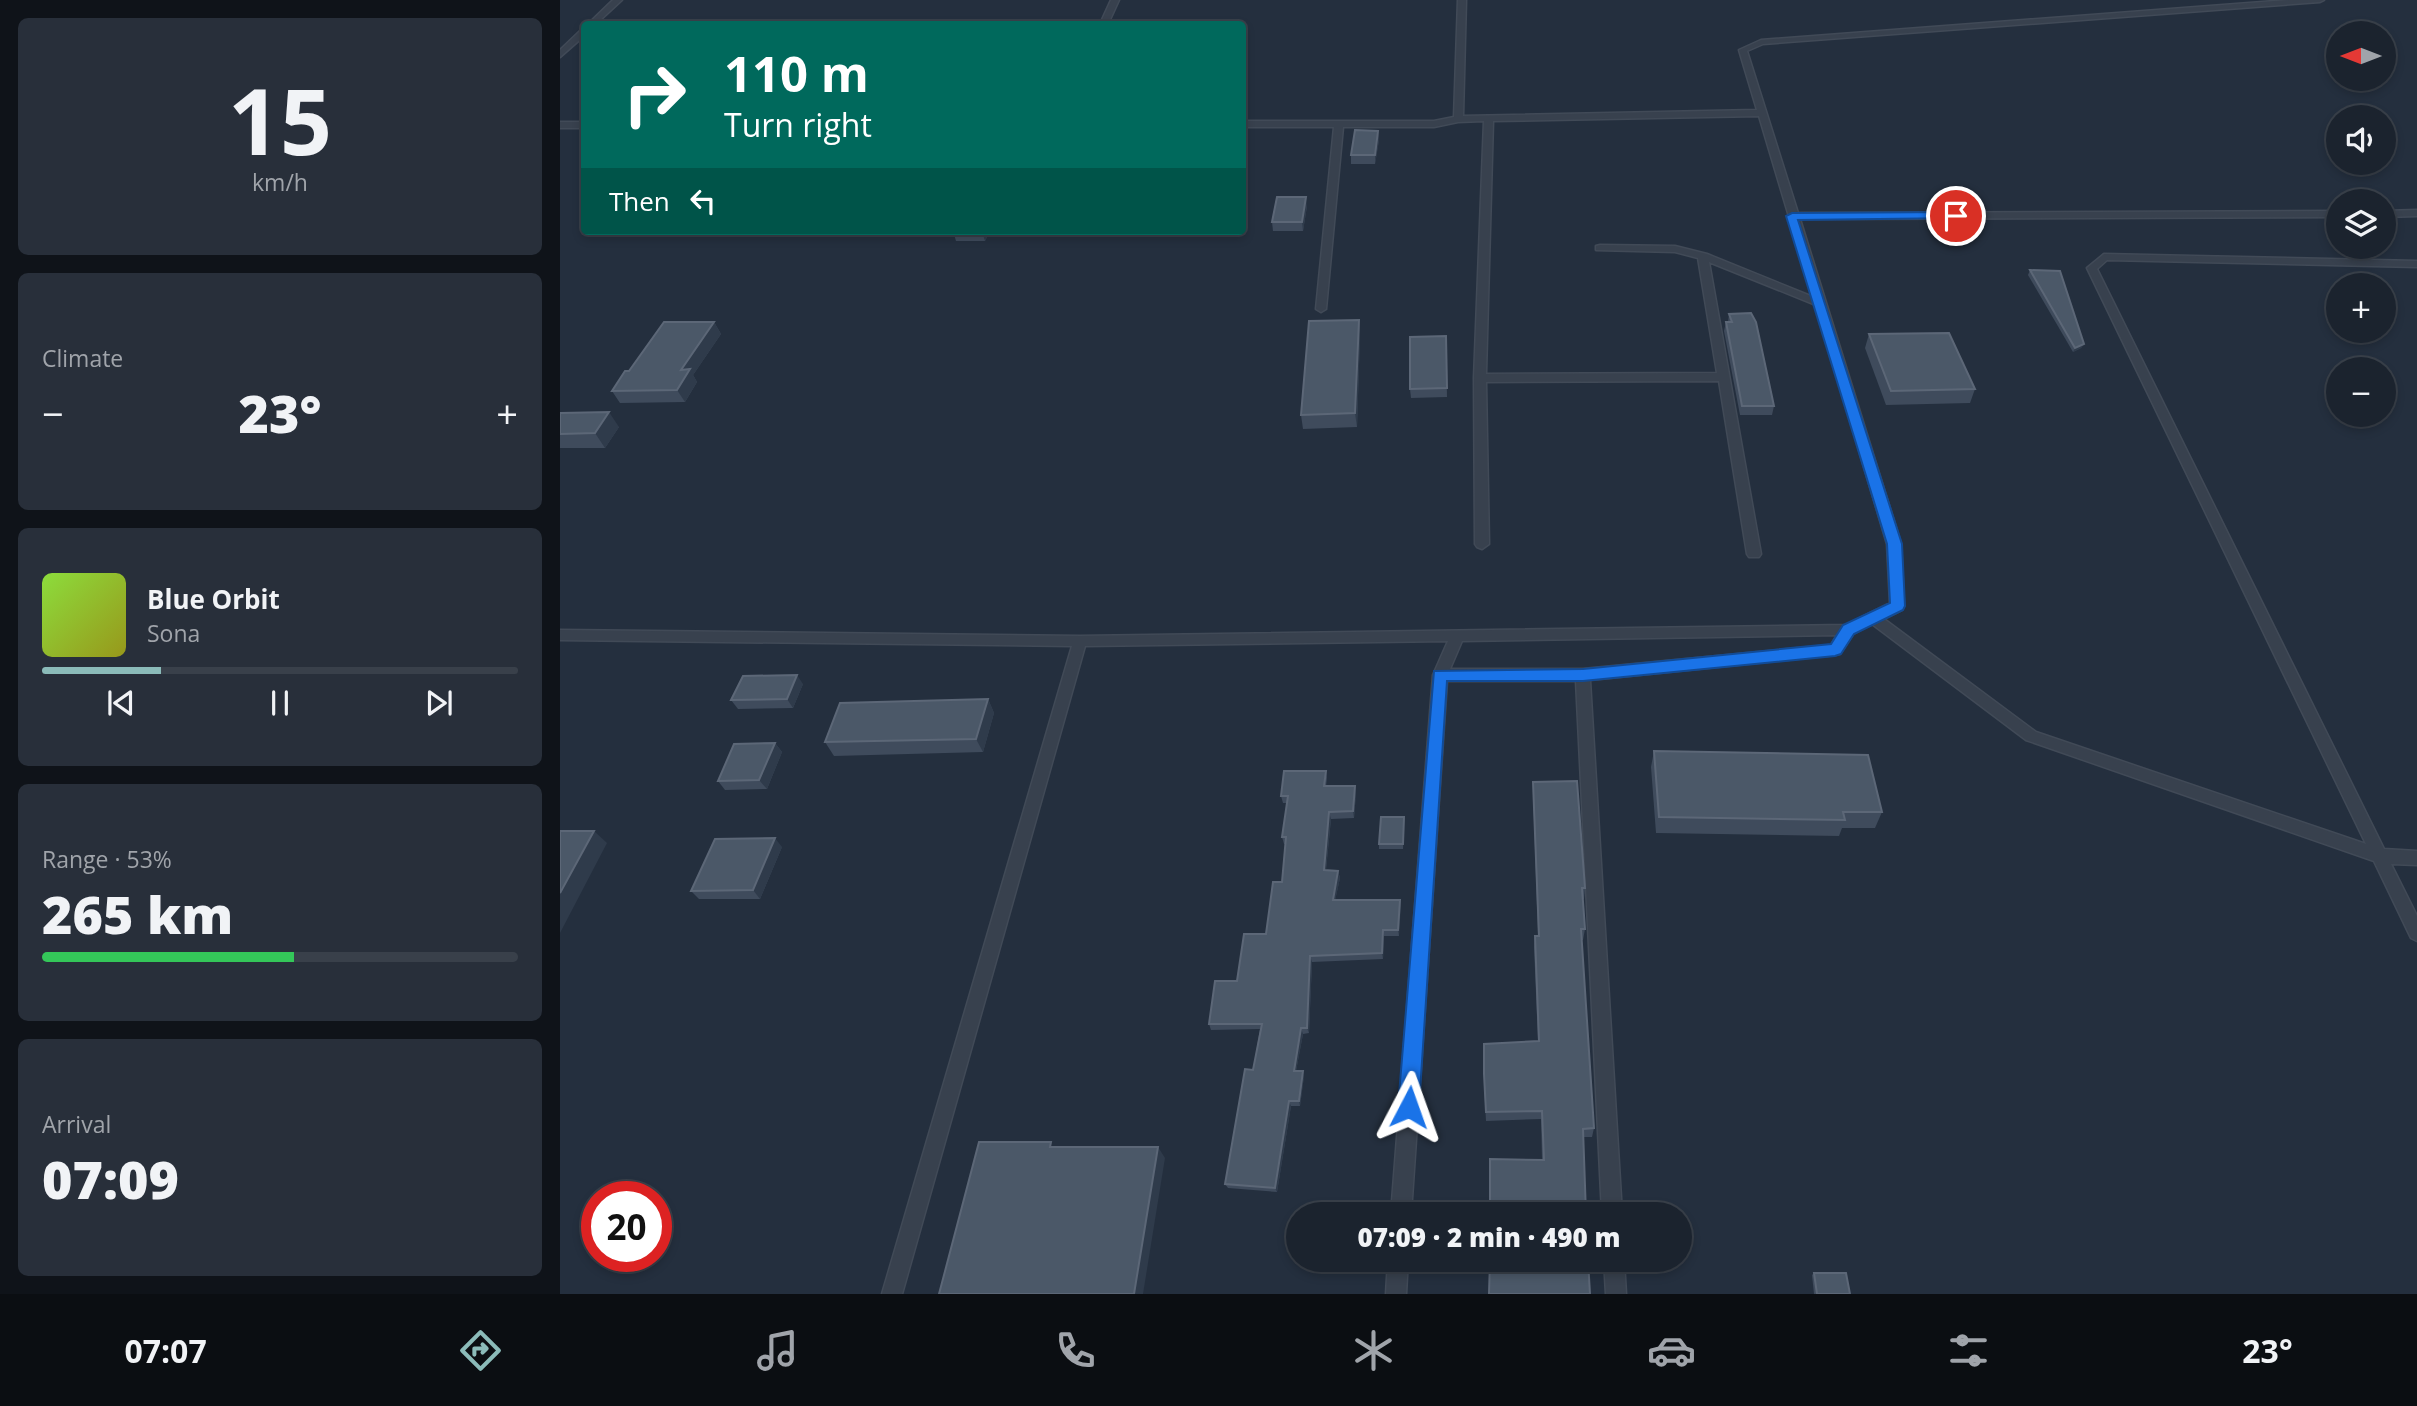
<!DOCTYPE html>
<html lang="en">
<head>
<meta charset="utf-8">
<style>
  body { margin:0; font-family:"Open Sans",sans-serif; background:#282f3a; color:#f1f3f6; height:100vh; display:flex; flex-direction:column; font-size:26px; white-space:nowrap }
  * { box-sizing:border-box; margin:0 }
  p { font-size:23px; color:#a0a4aa }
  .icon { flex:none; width:38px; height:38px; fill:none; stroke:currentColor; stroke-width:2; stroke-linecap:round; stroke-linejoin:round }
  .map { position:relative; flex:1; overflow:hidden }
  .sheet { display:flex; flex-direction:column; gap:18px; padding:18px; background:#0f1319; width:560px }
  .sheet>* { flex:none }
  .guide { position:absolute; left:21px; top:21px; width:665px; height:214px; border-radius:7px; box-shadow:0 4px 10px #0003,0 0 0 2px #39404a; background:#00695c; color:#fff; overflow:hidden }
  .needle { width:46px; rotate:270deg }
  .controls { position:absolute; left:1766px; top:21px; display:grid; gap:14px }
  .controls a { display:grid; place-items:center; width:70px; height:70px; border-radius:50%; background:#1b232e; box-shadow:0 4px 10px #0003,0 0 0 2px #39404a; font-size:35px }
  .speed { position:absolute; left:21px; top:1181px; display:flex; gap:14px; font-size:35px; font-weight:700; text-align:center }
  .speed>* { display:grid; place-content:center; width:91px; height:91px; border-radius:50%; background:#1b232e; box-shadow:0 4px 10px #0003,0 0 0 2px #39404a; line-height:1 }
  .speed .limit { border:10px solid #d22; background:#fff; color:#111 }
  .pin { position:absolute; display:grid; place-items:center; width:60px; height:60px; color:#fff; margin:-30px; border:4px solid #fff; border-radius:50%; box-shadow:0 2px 7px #0007 }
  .me { position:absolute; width:77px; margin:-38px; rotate:4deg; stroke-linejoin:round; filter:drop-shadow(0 0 5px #0008) }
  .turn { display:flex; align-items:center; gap:24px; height:147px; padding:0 28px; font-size:32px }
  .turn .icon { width:91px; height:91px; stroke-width:2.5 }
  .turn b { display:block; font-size:49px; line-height:60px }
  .then { display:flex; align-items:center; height:66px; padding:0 28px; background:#0003; gap:14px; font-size:26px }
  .big { font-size:52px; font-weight:800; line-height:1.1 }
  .sheet .widget { flex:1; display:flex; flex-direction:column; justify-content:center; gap:10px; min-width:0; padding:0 24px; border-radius:10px; background:#282f3a }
  .sheet .dial { align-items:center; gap:0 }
  .dial b { font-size:91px; line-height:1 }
  .song { display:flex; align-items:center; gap:21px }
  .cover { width:84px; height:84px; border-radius:10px; background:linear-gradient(135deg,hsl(90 70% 55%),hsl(60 70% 35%)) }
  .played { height:7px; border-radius:4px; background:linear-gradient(90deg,#8bbbb9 25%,#39404a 25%) }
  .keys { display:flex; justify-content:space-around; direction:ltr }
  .heat { display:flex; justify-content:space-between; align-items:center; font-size:38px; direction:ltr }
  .charge { height:10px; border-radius:5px; background:linear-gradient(90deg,#34c759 53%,#39404a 0) }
  .trip { position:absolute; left:726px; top:1202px; width:406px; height:70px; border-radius:35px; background:#1b232e; box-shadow:0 4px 10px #0003,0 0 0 2px #39404a; font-weight:800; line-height:70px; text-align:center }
  .tab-bar { display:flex; height:112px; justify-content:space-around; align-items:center; background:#0b0e12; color:#a0a4aa }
  .tab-bar .icon { width:49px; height:49px }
  .tab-bar .on { color:#8bbbb9 }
  .tab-bar b { font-size:32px; color:#f1f3f6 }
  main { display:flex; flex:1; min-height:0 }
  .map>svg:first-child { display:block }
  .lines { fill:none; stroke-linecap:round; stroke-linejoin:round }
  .service-casing { stroke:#414a57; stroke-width:3 }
  .service { fill:#38414e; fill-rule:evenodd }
  .wall { fill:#3f4b5c }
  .shaded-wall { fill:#2f3b4b }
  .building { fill:#4b5868; stroke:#5c6777; stroke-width:2 }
  .route { fill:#1a73e8; stroke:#114b97; stroke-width:2 }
</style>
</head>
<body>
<main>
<section class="sheet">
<div class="widget dial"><b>15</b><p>km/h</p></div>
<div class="widget"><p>Climate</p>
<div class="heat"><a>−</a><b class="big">23°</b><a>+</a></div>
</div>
<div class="widget">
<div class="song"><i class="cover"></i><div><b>Blue Orbit</b><p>Sona</p></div></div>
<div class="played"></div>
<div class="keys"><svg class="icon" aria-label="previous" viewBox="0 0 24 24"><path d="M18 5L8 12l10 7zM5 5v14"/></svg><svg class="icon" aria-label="pause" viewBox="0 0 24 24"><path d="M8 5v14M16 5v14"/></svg><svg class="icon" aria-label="next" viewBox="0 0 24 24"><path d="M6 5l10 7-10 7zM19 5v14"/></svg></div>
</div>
<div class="widget"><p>Range · 53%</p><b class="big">265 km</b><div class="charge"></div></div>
<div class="widget"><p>Arrival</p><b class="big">07:09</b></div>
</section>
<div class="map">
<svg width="1857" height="1294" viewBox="0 0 1857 1294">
  <rect width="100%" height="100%" fill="#242f3e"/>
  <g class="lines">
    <g class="service-casing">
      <g id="service">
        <polygon points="53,0 62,0 36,24 28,24"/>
        <polygon points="551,0 559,0 548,24 540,24"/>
        <path d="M898 0H906L903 116 1197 110 1179 50 1201 40 1729 0H1764L1760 2 1203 44 1187 51 1238 213 1778 211V217L1240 219 1341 544 1344 606 1342 610 1324 619 1476 732 1806 844 1527 268 1544 254 1857 261V267L1547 260 1537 269 1824 849 1857 851V865L1831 864 1857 916V941L1851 938 1814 861 1466 740 1312 624 1293 634 1280 654 1275 655 1030 680 1062 1214H1042L1016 681H887L851 1214H831L873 675 888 641 525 646 342 1294H322L512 646 0 640V630L520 636 1286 625 1330 603 1327 544 1256 305 1149 262 1201 554 1199 557H1189L1187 554 1159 381 926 382 929 544 922 549 917 547 915 544 914 378 924 121 898 122 874 127H783L766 309 761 312 756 309 774 127H682V121H874L894 117ZM1199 116 1253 297 1147 254 1115 246 1040 245 1036 246V250L1115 252 1138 258 1157 373 926 374 933 121ZM1277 635 1271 645 1023 669H890L902 641Z"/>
        <polygon points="21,30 24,30 24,36 0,57 0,50"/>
        <rect x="0" y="122" width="24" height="6"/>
        <polygon points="1857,210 1857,216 1824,217 1824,211"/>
        <polygon points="828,1260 848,1260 846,1294 826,1294"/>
        <polygon points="1044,1260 1064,1260 1066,1294 1046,1294"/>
      </g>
    </g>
    <use href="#service" class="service"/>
  </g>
  <g class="wall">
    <polygon points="818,131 819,140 815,164 791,164 791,155"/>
    <polygon points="747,206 743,231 713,231 712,222"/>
    <polygon points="393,231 430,231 425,241 396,241"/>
    <polygon points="1470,270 1524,344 1521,348 1513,352 1468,275"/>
    <polygon points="1169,314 1214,406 1212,415 1180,415 1164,331 1166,322 1168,322"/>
    <polygon points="799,320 800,334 797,427 743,429 741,415"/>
    <polygon points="154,322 161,334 133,375 137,382 125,402 60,403 52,391 69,371"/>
    <polygon points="1309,334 1415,389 1410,403 1326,405 1305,348"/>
    <polygon points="886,336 887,397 851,398 850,389"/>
    <polygon points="0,413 59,427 45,448 0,448"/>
    <polygon points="243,684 233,708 178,709 171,700"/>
    <polygon points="428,699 434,713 423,752 274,756 265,742"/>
    <polygon points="215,743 222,752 207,789 165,790 158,781"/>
    <polygon points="1094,751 1322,812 1315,828 1282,828 1279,836 1096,833 1091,767"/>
    <polygon points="766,771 767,778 766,786 796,793 794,818 771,819 766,870 778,871 780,878 775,900 840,900 839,936 824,936 823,959 752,962 749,1033 743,1034 736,1071 744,1076 740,1106 731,1106 717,1192 668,1188 665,1184 693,1070 700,1029 651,1030 649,1024 706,934 722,882 725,844 724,844 722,837 727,803 723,803 721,796"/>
    <polygon points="973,782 1025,888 1024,899 1023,899 1025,929 1023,940 1021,940 1034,1128 1032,1137 1023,1137 982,1160 981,1119 926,1121 924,1084 978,1041 974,947 975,936 978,936 973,794"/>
    <polygon points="844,821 843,849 819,849 819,844"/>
    <polygon points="222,847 200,899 139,899 131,891"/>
    <polygon points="1254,1273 1290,1294 1254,1294 1252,1275"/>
  </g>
  <g class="shaded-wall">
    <polygon points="818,131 819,140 815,164 815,155"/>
    <polygon points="746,197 747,206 743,231 742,222"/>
    <polygon points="423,231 430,231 425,241 422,232"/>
    <polygon points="799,320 800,334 797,427 795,413"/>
    <polygon points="154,322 161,334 133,375 137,382 125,402 117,390 121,370"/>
    <polygon points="1524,344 1521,348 1513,352 1515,348"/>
    <polygon points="49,412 59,427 45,448 35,433"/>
    <polygon points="237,675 243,684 233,708 227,699"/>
    <polygon points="428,699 434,713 423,752 416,739"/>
    <polygon points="215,743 222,752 207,789 199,780"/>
    <polygon points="795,786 796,793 794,818 793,811"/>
    <polygon points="769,812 771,819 765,877 764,870"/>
    <polygon points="34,831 47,843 0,933 0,893"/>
    <polygon points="215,838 222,847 200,899 193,890"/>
    <polygon points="778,871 780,878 774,906 773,900"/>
    <polygon points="840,900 841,906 839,936 838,930"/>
    <polygon points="823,930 824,936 823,959 822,953"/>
    <polygon points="750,956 752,962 749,1033 747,1028"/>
    <polygon points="741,1028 743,1034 735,1076 734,1071"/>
    <polygon points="743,1071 744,1076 740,1106 739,1101"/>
    <polygon points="729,1101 731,1106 717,1192 715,1188"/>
    <polygon points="598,1147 605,1158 583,1294 574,1294"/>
  </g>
  <g class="building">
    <polygon points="795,130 818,131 815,155 791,155"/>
    <polygon points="717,197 746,197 742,222 712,222"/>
    <polygon points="393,231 423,231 422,232 392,232"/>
    <polygon points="1470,270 1500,271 1524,344 1515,348"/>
    <polygon points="1191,313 1196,322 1214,406 1182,406 1166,322 1172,322 1169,314"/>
    <polygon points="799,320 795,413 741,415 749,321"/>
    <polygon points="104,322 154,322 121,370 130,369 117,390 52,391 65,371 69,371"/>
    <polygon points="1389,333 1415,389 1331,391 1309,334"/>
    <polygon points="886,336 887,388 850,389 850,337"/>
    <polygon points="49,412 35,433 0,434 0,413"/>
    <polygon points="237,675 227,699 171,700 183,676"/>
    <polygon points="428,699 416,739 265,742 280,703"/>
    <polygon points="215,743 199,780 158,781 174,744"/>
    <polygon points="1094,751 1308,755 1322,812 1283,812 1285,820 1099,817"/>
    <polygon points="724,771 766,771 764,786 795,786 793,811 769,812 764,870 778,871 773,900 840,900 838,930 823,930 822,953 750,956 747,1028 741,1028 734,1071 743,1071 739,1101 729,1101 715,1188 665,1184 685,1069 693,1070 702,1024 649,1024 655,981 677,981 684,934 706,934 713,882 722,882 726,837 722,837 728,796 721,796"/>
    <polygon points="1017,781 1025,888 1022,888 1025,929 1021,929 1034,1128 1023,1129 1026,1214 930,1214 930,1159 984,1160 982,1111 926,1112 924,1074 924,1044 979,1041 975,936 979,936 973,782"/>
    <polygon points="821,817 844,817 843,844 819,844"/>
    <polygon points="0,831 34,831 0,893"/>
    <polygon points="215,838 193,890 131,891 155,839"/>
    <polygon points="419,1142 491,1142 490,1147 598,1147 574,1294 379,1294"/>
    <polygon points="930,1260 1028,1260 1030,1294 929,1294"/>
    <polygon points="1254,1273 1286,1273 1290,1294 1257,1294"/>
  </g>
  <polygon class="route" points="1396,212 1401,216 1400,218 1238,220 1342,544 1345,606 1343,610 1294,634 1281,654 1275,656 1023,681 887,681 859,1107 856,1114 849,1117 842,1114 838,1107 874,671 1023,669 1271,644 1283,625 1330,603 1327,544 1226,216 1232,213"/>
</svg>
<div class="controls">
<a><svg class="needle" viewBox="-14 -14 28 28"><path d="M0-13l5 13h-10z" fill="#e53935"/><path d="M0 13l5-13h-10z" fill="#a0a4aa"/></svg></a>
<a><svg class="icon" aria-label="sound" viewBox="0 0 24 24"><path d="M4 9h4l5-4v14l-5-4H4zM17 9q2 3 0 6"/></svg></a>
<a><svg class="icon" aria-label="layers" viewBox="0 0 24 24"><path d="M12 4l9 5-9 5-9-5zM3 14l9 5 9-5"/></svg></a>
<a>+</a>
<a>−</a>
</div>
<div class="speed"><div class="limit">20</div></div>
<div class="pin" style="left:1396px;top:216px;background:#d93025"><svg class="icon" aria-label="arrive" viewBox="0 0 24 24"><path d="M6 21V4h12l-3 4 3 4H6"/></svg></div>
<svg class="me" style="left:849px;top:1107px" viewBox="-20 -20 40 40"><path d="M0-17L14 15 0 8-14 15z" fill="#1a73e8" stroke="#fff" stroke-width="4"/></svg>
<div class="trip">07:09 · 2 min · 490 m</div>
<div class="guide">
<div class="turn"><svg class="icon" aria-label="right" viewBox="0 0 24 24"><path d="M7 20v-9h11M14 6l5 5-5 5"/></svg><div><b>110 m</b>Turn right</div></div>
<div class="then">Then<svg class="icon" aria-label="left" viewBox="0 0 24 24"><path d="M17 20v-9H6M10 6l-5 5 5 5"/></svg></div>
</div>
</div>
</main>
<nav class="tab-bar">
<b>07:07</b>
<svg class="icon on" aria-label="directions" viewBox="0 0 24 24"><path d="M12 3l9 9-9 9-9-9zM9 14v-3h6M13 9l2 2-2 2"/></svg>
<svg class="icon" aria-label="music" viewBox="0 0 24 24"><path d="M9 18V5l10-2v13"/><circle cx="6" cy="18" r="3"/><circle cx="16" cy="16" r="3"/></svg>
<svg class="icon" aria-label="phone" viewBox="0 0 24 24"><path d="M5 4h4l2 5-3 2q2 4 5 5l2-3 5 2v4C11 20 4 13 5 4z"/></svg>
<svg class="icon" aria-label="climate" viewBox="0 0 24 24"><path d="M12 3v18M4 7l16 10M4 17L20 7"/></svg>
<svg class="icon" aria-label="car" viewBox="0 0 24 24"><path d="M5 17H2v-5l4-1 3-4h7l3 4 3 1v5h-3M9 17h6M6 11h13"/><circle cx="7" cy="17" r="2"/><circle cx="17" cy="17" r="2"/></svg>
<svg class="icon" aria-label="filters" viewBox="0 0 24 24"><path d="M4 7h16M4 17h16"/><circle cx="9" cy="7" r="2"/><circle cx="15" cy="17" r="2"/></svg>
<b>23°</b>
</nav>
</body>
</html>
